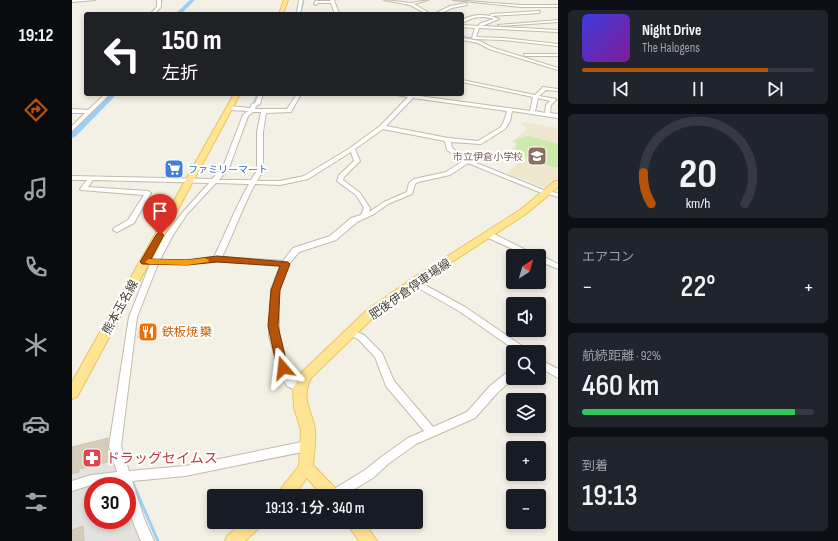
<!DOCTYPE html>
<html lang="ja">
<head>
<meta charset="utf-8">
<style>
  body { margin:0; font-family:"Sofia Sans Condensed","Noto Sans JP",sans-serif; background:#20242c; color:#f1f3f6; height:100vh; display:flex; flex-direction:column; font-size:15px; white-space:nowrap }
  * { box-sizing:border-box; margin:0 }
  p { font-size:13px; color:#9ea1a6 }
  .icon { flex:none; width:22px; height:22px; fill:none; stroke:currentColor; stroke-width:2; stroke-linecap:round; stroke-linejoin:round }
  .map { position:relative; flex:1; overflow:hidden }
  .details { display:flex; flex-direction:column; gap:10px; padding:10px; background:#0d0f14; width:280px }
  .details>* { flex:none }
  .top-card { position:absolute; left:12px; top:12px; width:380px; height:84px; border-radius:4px; box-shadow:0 2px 6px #0003; background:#202124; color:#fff; overflow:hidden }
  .needle { width:26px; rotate:37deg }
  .fabs { position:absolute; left:434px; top:249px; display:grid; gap:8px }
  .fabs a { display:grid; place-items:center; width:40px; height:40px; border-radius:4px; background:#171b24; box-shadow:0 2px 6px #0003; font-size:20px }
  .speed { position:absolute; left:12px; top:477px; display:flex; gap:8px; font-size:20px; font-weight:700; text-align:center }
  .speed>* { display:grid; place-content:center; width:52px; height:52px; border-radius:50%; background:#171b24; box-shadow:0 2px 6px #0003; line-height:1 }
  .speed .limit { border:6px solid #d22; background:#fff; color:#111 }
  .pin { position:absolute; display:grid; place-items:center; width:34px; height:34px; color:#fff; margin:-41px -17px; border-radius:50% 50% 50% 0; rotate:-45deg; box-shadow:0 0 4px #0007 }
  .pin .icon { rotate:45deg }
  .me { position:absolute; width:44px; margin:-22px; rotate:343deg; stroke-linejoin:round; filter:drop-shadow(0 0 3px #0008) }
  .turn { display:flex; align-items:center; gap:14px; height:84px; padding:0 12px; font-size:18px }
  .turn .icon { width:52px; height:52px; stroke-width:2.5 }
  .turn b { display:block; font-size:28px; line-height:34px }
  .big { font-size:30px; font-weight:600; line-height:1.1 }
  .details .widget { flex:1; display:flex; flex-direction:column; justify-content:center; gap:6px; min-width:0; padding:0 14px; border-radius:6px; background:#20242c }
  .details .dial { align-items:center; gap:0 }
  .dial svg { height:104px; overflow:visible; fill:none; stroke:#363941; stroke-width:7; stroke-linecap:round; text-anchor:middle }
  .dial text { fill:#f1f3f6; stroke:none }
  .song { display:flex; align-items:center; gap:12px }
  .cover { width:48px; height:48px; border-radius:6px; background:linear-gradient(135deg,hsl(240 70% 55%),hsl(290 70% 35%)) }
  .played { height:4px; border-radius:2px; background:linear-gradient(90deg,#b45309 80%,#363941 80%) }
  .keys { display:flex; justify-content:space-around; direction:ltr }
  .heat { display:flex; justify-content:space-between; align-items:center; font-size:22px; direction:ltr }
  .charge { height:6px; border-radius:3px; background:linear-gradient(90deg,#34c759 92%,#363941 0) }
  .trip { position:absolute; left:135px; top:489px; width:216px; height:40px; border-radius:4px; background:#171b24; box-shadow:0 2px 6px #0003; font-weight:600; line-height:40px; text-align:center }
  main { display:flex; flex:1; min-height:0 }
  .menu { display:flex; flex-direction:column; width:72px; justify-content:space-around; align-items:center; background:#090b0e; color:#9ea1a6 }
  .menu .icon { width:28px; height:28px }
  .menu .active { color:#b45309 }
  .menu b { font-size:18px; color:#f1f3f6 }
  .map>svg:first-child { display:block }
  .education { fill:#eee6ce }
  .green { fill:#cceaab }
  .parking { fill:#e4e2de }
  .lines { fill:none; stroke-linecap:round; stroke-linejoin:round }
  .stream-far2 { stroke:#9ecef4; stroke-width:1 }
  .stream-far1 { stroke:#9ecef4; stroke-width:1.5 }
  .stream { stroke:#9ecef4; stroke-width:3 }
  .river { fill:#9ecef4; fill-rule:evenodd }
  .building { fill:#d6ccba; stroke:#d1c4ad }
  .minor-casing { stroke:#c2bbaa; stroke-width:2 }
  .major-casing { stroke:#eac45d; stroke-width:2 }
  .minor { fill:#fff; fill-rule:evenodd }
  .major { fill:#ffe493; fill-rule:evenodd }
  .route { fill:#b45309; stroke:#753606 }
  .slow { fill:#f59e0b }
  .labels { text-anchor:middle; stroke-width:4; stroke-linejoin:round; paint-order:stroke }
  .far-education-label { font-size:10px; fill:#785e54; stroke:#fff; text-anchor:end }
  .far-shop-label { font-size:10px; fill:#366cbe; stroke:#fff; text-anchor:start }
  .street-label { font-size:12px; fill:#464034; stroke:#fff }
  .food-label { font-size:12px; fill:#c56008; stroke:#fff; text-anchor:start }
  .near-health-label { font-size:14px; fill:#be3a42; stroke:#fff; text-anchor:start }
</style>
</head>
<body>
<main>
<nav class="menu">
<b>19:12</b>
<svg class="icon active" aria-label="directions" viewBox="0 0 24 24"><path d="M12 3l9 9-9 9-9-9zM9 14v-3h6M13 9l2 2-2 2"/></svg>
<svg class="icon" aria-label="music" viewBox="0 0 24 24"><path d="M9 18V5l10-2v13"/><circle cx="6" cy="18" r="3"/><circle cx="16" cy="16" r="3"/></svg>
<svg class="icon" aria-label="phone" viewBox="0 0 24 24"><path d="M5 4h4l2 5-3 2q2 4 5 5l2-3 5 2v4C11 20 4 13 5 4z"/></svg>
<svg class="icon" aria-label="climate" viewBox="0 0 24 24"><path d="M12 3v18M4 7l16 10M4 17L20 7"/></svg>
<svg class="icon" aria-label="car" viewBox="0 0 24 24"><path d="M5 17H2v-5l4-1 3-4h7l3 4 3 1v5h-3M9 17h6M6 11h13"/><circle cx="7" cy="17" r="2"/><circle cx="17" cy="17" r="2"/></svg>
<svg class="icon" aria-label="filters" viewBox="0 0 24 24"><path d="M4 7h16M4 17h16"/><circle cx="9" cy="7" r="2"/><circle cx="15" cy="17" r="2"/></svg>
</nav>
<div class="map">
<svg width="486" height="541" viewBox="0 0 486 541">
  <rect width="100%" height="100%" fill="#f3f0e5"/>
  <polygon class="education" points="452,122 486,128 486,179 474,188 435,173 451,159 436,153 444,144 439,142 454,130 455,127 448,125"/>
  <polygon class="green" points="456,136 486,144 486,167 481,167 450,157 443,152 445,143 441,141"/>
  <polygon class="parking" points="44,461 53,486 21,486 21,520 55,520 55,492 73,541 0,541 0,474 7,469"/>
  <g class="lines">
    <g class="stream-far2">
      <polyline points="229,13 232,0"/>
      <polyline points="83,14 89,6 90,0"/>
      <polyline points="390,36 405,39 419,39"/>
      <polyline points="438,40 459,43"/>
      <polyline points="469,44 486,46"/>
      <polyline points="181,104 185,94"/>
    </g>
    <polyline class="stream-far1" points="172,127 177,115"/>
    <polyline class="stream" points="59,479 86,541"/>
    <g class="river">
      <polygon points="118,0 123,0 109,14 103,14"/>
      <polygon points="37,94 45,94 3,137 0,138 0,130"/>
    </g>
  </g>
  <g class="building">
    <polygon points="85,326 84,335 66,338 67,328"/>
    <polygon points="36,438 36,455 38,454 40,461 7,469 7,472 0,474 0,447"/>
    <polygon points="11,526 12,541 0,541 0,530"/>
  </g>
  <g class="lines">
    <g class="minor-casing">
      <g id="minor">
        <polygon points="0,0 23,0 0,2"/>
        <polygon points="85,0 89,0 89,7 82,14 78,14 85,7"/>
        <polygon points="227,0 231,0 228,14 174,14 225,13"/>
        <polygon points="258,0 262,0 267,14 263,14 259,3 246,3 244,5 242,4 243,1 259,1"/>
        <polygon points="312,0 339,3 356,0 342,4 359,14 355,14 338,5"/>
        <polygon points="381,0 449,5 486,5 486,7 449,7"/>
        <polygon points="394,3 395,5 380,8 367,14 362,14 378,6"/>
        <path d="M468 11 467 13 419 16 427 19 410 26 486 30V32L407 28 404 37 431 38 486 44V46L431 40 402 39 400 38 403 28 390 27V25L406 26 409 23 422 19C409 15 401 17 390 23V20C399 15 408 14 418 16L419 14Z"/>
        <polygon points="486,20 486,22 428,26 426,25"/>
        <polygon points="390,38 408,41 419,47 486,68 486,70 417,49 406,43 390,40"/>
        <polygon points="452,54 486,54 486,56 453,56"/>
        <path d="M390 80 463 95 471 87 486 89V91L474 90 467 96 484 99V100L479 105 478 113 486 114V118L440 111 438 121 433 129 409 144 379 142 380 148 397 160 474 191 486 193V197L476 194H472L396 163 378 175 346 182 343 184 340 194 316 204 302 214 285 222 264 240 227 252 217 264 207 290V336L219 376C222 380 229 383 232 388L231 391 227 392 215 386 209 377 197 336 199 290 208 266 145 261 115 264H86L65 317 49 446 57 471 113 466 235 441 239 443 241 446 239 449 235 451 113 476 60 481 73 521 82 541H69C60 520 55 509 55 486H50L49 482 19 485 0 491V481L19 475 45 472 37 446 57 317 78 264 76 262 80 260 93 235 111 212 137 183 21 180 16 187 76 191 79 193 62 223 45 232 41 230 42 228 56 220 72 195 9 190 8 189 15 180H0V176L140 179 151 167 171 115 176 111 157 110 154 108 157 106 178 108 180 104 183 103 187 94H191L188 104 184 106 183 109H215L225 94H229L219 112 194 113 191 132V170L185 181H208L232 176 278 148 308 126 336 97 319 94H332L458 111 461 97 390 82ZM341 98 435 111 432 121 429 127 406 141 376 138 314 126ZM466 98 478 101 474 105 473 113 463 111ZM181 112H189L185 132V170L179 180H147L157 168 176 116ZM311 129 373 141 375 150 391 161 374 172 342 179 337 183 335 192 312 202 297 212 298 208 288 193 271 180 272 177 288 161 283 149ZM279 152 282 161 267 175 265 181 284 195 292 208 289 215 279 218 258 236 221 248 211 261 150 257C162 233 170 208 183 184L208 185 236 179ZM144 183 177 184C163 208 154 233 142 257L115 260H88L101 235 115 214Z"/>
        <polygon points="33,94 38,94 0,131 0,126 13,113 0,113 0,109 16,110"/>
        <polygon points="414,233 420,233 466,256 470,256 486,264 486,269 467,261 467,256 456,256 414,237 413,235"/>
        <polygon points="342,279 393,307 456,350 458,352 446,352 387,311 339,284 338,282 339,280"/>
        <polygon points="280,330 292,335 310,353 322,381 361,427 395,412 418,386 438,370 441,369 442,378 426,392 403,418 344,444 316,464 301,478 271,496 255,496 257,492 293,470 308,458 336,438 352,431 314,386 303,357 286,339 277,335 275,333 277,331"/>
        <polygon points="467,359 486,369 486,378 467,367"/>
      </g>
    </g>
    <g class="major-casing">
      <g id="major">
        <polygon points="212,0 216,0 211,14 207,14"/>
        <polygon points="162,94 168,94 5,397 0,399 0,382"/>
        <path d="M483 181H486V187L454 214 346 284 302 317 239 378C228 399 240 410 243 430 244 441 242 454 241 465L266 491 269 496H251L235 478 221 496H203L227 466 229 430 222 408 221 388 230 372 294 311 338 280 448 210Z"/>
        <polygon points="171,522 190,522 188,527 173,541 153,541 155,536"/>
        <polygon points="274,522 292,522 305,541 287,541"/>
      </g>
    </g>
    <use href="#minor" class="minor"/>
    <use href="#major" class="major"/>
  </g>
  <polygon class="route" points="88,232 92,235 79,259 115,260 145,256 216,262 218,264 208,290 206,326 216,368 215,370 207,370 205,368 196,326 199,290 208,266 145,262 115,265 70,264 68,262 84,235"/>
  <polygon class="slow" points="133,258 137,260 136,262 115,265 77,264 73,262 77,259 115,260"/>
  <defs>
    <g id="school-square" transform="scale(1)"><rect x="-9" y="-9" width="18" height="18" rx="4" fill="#8d6e63" stroke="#fff"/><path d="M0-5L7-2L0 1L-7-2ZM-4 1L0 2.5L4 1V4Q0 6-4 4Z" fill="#fff"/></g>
    <g id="supermarket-square" transform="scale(1)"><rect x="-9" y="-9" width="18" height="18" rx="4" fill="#3f7fe0" stroke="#fff"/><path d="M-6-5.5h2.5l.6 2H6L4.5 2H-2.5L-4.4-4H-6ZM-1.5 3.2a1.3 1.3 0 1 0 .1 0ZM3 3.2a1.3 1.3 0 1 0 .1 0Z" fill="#fff"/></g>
    <g id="restaurant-square" transform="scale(1)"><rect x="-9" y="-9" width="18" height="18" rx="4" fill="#e8710a" stroke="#fff"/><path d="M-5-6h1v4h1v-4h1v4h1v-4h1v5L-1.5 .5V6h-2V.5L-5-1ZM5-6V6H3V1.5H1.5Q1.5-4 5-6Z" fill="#fff"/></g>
    <g id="pharmacy-square" transform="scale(1)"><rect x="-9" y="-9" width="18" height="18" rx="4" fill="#e0444e" stroke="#fff"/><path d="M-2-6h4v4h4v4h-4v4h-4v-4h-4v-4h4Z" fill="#fff"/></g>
  </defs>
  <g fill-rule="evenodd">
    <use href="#school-square" x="465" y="156"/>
    <use href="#supermarket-square" x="102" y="169"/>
    <use href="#restaurant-square" x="76" y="332"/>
    <use href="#pharmacy-square" x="20" y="458"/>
  </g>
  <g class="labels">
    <g class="far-education-label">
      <text x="451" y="160">市立伊倉小学校</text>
    </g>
    <g class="far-shop-label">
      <text x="116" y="173">ファミリーマート</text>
    </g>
    <g class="street-label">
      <text transform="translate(338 289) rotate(-35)" y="4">肥後伊倉停車場線</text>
      <text transform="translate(48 307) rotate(-61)" y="4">熊本玉名線</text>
    </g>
    <g class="food-label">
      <text x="90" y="336">鉄板焼 欒</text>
    </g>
    <g class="near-health-label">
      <text x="34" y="463">ドラッグセイムス</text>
    </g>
  </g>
</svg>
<div class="fabs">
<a><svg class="needle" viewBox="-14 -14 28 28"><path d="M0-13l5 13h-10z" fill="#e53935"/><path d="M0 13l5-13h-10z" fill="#9ea1a6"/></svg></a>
<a><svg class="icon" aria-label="sound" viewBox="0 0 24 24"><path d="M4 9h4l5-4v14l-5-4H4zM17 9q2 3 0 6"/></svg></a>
<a><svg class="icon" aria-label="search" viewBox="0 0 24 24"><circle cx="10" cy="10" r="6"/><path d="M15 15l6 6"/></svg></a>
<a><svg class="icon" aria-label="layers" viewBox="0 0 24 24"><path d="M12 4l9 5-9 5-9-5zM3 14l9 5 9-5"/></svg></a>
<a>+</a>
<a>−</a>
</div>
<div class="speed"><div class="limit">30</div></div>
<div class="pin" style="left:88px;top:235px;background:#d93025"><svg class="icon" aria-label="arrive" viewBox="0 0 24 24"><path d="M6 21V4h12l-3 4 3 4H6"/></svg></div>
<svg class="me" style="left:211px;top:368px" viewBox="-20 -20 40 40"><path d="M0-17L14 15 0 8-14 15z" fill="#b45309" stroke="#fff" stroke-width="4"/></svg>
<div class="trip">19:13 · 1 分 · 340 m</div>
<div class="top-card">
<div class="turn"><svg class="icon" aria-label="left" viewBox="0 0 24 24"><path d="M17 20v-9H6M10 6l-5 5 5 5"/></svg><div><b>150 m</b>左折</div></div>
</div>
</div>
<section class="details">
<div class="widget">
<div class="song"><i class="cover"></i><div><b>Night Drive</b><p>The Halogens</p></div></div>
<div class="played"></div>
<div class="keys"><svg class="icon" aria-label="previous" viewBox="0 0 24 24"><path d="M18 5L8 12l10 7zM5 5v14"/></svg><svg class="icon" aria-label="pause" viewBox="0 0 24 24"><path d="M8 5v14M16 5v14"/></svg><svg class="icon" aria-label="next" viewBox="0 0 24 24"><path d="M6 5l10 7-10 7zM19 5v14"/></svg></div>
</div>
<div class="widget dial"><svg viewBox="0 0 100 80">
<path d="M14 69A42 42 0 1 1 86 69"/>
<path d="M14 69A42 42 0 0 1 8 45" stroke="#b45309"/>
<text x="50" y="56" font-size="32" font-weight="700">20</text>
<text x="50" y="72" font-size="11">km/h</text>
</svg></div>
<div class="widget"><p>エアコン</p>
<div class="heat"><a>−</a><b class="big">22°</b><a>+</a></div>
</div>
<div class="widget"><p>航続距離 · 92%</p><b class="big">460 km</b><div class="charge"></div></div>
<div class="widget"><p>到着</p><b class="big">19:13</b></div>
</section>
</main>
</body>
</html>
